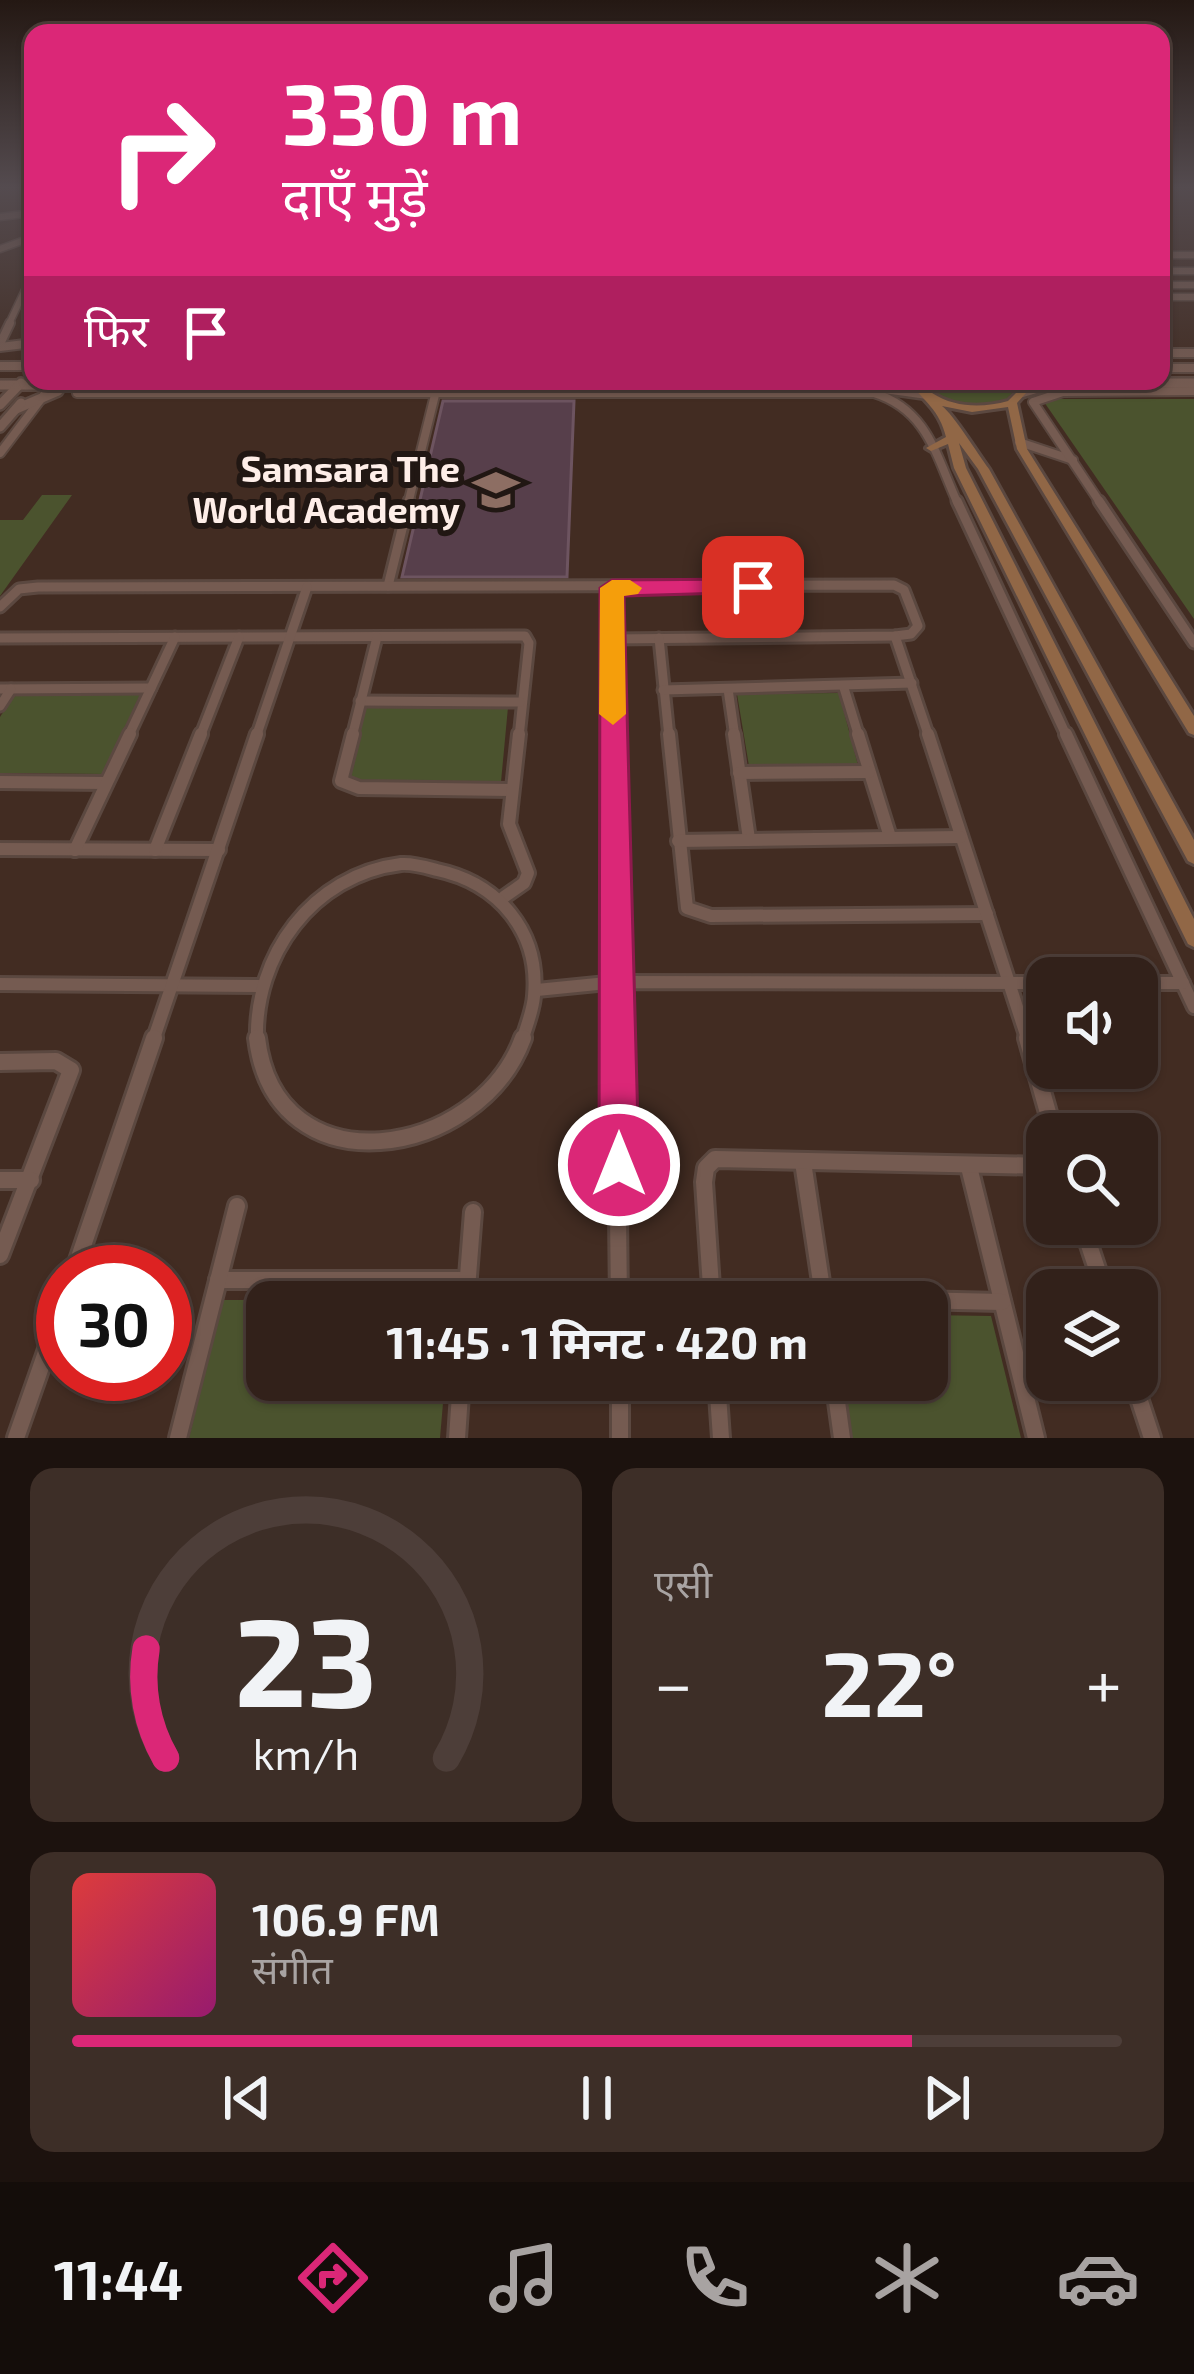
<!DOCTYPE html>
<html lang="hi">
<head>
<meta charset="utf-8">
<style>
  body { margin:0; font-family:"Exo 2","Noto Sans Devanagari",sans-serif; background:#3d2e27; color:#f1f3f6; height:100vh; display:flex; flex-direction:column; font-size:45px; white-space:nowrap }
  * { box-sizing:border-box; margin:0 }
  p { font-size:39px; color:#a8a3a2 }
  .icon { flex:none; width:66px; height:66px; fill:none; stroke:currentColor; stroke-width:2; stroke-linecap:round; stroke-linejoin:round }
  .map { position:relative; height:1438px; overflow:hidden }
  .details { display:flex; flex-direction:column; gap:30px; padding:30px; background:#1c120e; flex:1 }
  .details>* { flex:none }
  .hud { position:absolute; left:24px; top:24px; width:1146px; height:366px; border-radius:24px; box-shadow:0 3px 9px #0004,0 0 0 3px #4d3e39; background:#db2777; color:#fff; overflow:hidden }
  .controls { position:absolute; left:1026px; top:957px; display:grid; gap:24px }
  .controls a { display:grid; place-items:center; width:132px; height:132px; border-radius:24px; background:#32211a; box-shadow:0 3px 9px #0004,0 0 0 3px #4d3e39; font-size:60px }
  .speed { position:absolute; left:36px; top:1245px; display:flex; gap:24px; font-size:60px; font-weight:700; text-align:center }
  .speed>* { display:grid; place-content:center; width:156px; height:156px; border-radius:50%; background:#32211a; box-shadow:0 3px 9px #0004,0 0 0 3px #4d3e39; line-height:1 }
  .speed .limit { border:18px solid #d22; background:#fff; color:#111 }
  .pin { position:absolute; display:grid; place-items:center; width:102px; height:102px; color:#fff; margin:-51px; border-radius:24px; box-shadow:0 6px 18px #0006 }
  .me { position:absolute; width:132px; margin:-66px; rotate:0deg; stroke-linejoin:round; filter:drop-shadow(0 0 9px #0008) }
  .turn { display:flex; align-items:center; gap:42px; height:252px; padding:0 60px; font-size:54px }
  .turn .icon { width:156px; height:156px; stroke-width:2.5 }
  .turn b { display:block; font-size:84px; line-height:102px }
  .then { display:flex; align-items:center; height:114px; padding:0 60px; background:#0003; gap:24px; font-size:45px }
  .big { font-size:90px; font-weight:700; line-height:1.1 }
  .details .tile { flex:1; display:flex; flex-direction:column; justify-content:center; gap:18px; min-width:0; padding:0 42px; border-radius:24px; background:#3d2e27 }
  .details .dial { align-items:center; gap:0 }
  .dial svg { height:312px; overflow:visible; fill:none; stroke:#4d3e39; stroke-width:7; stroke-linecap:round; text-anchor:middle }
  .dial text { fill:#f1f3f6; stroke:none }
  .song { display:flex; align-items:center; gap:36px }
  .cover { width:144px; height:144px; border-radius:18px; background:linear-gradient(135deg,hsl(0 70% 55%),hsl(320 70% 35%)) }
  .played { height:12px; border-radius:6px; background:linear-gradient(90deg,#db2777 80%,#4d3e39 80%) }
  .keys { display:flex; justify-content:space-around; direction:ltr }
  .heat { display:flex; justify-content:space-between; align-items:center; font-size:66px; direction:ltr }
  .details .tiles { flex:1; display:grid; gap:30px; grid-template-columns:1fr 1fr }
  .tile:last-child { grid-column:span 2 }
  .trip { position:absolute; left:246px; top:1281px; width:702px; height:120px; border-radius:24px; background:#32211a; box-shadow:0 3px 9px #0004,0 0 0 3px #4d3e39; font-weight:700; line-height:120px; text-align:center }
  .menu { display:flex; height:192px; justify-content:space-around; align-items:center; background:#140d0a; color:#a8a3a2 }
  .menu .icon { width:84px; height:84px }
  .menu .on { color:#db2777 }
  .menu b { font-size:54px; color:#f1f3f6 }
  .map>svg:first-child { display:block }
  .green { fill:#4b532e }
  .building { fill:#573f4b; stroke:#6d5460; stroke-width:3 }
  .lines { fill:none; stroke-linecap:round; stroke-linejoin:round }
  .minor-far4-casing { stroke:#5b4840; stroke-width:9 }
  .minor-far3-casing { stroke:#5b4840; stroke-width:12 }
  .minor-far2-casing { stroke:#5b4840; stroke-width:15 }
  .minor-far1-casing { stroke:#5b4840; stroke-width:18 }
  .minor-casing { stroke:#5b4840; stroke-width:22 }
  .tertiary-casing { stroke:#5b4840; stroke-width:14 }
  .secondary-casing { stroke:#5b4840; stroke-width:6 }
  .minor-far4 { stroke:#755b51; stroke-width:6 }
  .minor-far3 { stroke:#755b51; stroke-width:8 }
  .minor-far2 { stroke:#755b51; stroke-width:9 }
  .minor-far1 { stroke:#755b51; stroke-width:12 }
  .minor { stroke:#755b51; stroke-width:16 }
  .tertiary { stroke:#755b51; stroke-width:9 }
  .secondary { fill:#916746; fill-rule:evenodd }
  .route { fill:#db2777; stroke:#8e194d; stroke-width:3 }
  .slow { fill:#f59e0b }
  .labels { text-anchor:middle; stroke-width:12; stroke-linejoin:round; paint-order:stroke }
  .far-poi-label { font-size:36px; font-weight:bold; fill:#feeee8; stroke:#211713; text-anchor:end }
</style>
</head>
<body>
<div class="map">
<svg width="1194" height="1438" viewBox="0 0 1194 1438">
  <rect width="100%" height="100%" fill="#422c22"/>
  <g class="green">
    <path d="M919 381H1011L1014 390C997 421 938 404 919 381Z"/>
    <polygon points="1042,399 1194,399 1194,619"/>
    <polygon points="42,495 72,495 0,596 0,520 23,520"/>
    <polygon points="839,693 858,765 749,766 737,694"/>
    <polygon points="14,695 140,695 103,774 0,773 0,717"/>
    <polygon points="364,706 508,707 501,782 346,782"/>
    <polygon points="222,1300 453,1300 267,1302 267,1380 445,1380 440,1438 189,1438"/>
    <polygon points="927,1315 991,1316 1021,1438 852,1438 843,1380 927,1380"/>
  </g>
  <polygon class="building" points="443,401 574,401 567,577 402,577"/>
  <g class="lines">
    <g class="minor-far4-casing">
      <g id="minor-far4">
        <polyline points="0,217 24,214"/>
        <polyline points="0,249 33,237"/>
        <polyline points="1161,255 1194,255"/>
        <polyline points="1161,271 1194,271"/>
        <polyline points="1161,285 1194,285"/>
        <polyline points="1161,297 1194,297"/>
        <polyline points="8,326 33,273"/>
      </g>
    </g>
    <g class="minor-far3-casing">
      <g id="minor-far3">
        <polyline points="0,344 10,323"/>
        <polyline points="0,347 33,343"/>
        <polyline points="1161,353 1194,353"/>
        <polyline points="0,366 33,366"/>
        <polyline points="1161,368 1194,368"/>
        <path d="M80 385 77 393H874C928 410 936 456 958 504"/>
        <polyline points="1019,442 1073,460"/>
        <polyline points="0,453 44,395"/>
        <polyline points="408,504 435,395"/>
        <polyline points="1101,504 1033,402 1063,392 1194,391"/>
      </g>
    </g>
    <g class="minor-far2-casing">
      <g id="minor-far2">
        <polyline points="957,501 1067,737"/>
        <polyline points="1099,501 1194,643"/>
        <polyline points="388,586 409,501"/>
        <polyline points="612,588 613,737"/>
        <polyline points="0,607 19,589 38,587 894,585 904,590 918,626 911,634 895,636 612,639"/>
        <polyline points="895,636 929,737"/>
        <polyline points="0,638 525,636 529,643 519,737"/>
        <polyline points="659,638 669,737"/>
        <polyline points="844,688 859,737"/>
        <polyline points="0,689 151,688"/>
        <polyline points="728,689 735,737"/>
        <polyline points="663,690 912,683"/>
        <polyline points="360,701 520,702"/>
        <polyline points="0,706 11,689"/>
        <polyline points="128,737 175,637"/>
        <polyline points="200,737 239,637"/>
        <polyline points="256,737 307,587"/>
        <polyline points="352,737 377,637"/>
      </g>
    </g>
    <g class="minor-far1-casing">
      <g id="minor-far1">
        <polyline points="353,734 341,781 359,788 510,790"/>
        <polyline points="613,734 616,1041"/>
        <polyline points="669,734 687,908 711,916 987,914"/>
        <polyline points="734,734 749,839"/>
        <polyline points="858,734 890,837"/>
        <polyline points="928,734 1028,1041"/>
        <polyline points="1066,734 1194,1007"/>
        <polyline points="739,773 869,772"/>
        <polyline points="0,782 106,783"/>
        <polyline points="678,841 960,837"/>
        <polyline points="0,849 219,850"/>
        <polyline points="75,850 130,734"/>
        <polyline points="155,850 201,734"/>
        <polyline points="504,897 524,883 528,873 509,824 519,734"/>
        <polyline points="1137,983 1183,983"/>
        <polyline points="0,984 260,986"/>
        <polyline points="537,990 617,982 1047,983"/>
        <polyline points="153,1041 257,734"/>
        <path d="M257 1041C254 956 312 875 401 864 413 863 426 867 437 870 498 883 540 931 534 996 533 1011 526 1027 522 1041"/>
      </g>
    </g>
    <g class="minor-casing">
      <g id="minor">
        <path d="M257 1038C275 1192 479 1159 523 1038"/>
        <polyline points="616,1038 619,1302"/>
        <polyline points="1027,1038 1054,1134"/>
        <polyline points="0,1062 56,1061 71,1070 0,1255"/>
        <polyline points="803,1162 824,1302"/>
        <polyline points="969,1167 1036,1438"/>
        <polyline points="0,1180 31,1180"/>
        <polyline points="1082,1224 1104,1290"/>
        <polyline points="74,1272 154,1038"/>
        <polyline points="218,1280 468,1280"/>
        <polyline points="823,1298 1002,1302"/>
        <polyline points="466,1302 473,1212"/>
        <polyline points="712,1302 704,1182 706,1168 715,1159 1047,1166"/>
        <polyline points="620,1380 620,1438"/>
        <polyline points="717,1380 721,1438"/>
        <polyline points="834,1380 842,1438"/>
        <polyline points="1133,1380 1152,1438"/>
        <polyline points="16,1438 63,1304"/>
        <polyline points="178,1438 237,1206"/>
        <polyline points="457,1438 461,1380"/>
      </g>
    </g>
    <g class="tertiary-casing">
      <g id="tertiary">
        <polyline points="0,385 866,386 924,394"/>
        <polyline points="1021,393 1055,383 1194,383"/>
        <polyline points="0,405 21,383"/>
        <polyline points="16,409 58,391"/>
        <polyline points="0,427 21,403"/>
      </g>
    </g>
    <g class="secondary-casing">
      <path id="secondary" d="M907 381C920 381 921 387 932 393 955 408 983 408 1008 401L1016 393 1013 381H1023L1026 393 1017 403 1027 449 1194 716V735L1189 733 1017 449 1008 407 972 412 942 406C954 415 977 453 989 469L1194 840V864L1188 861 978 469 959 443 966 468 1194 919V947L1188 944 954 468 948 444 931 451 926 448 946 437C940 411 924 400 907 381Z"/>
    </g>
    <use href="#minor-far4" class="minor-far4"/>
    <use href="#minor-far3" class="minor-far3"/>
    <use href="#minor-far2" class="minor-far2"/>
    <use href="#minor-far1" class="minor-far1"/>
    <use href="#minor" class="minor"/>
    <use href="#tertiary" class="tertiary"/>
    <use href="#secondary" class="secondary"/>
  </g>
  <linearGradient id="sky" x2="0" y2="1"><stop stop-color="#241813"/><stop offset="0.48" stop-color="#544b4f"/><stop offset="1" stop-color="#544b4f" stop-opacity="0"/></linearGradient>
  <rect width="1194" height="390" fill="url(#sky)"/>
  <polygon class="route" points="753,579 765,587 761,592 624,596 639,1165 633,1179 619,1185 605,1179 599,1165 600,588 612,580"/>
  <polygon class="slow" points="612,580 630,580 642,588 638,594 624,596 626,714 613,725 599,714 600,588"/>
  <defs>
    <g id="school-bare" transform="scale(3.6)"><path d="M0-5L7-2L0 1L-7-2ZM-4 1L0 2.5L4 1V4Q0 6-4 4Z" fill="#8d6e63" stroke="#211713" stroke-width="2.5" paint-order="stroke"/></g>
  </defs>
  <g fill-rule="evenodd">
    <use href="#school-bare" x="496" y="490"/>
  </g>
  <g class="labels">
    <g class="far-poi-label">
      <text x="460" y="482">Samsara The<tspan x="460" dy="41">World Academy</tspan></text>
    </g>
  </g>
</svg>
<div class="controls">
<a><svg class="icon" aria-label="sound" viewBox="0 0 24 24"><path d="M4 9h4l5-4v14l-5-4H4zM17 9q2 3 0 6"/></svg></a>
<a><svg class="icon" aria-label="search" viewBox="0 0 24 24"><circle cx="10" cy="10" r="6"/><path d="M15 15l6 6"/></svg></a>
<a><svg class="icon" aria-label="layers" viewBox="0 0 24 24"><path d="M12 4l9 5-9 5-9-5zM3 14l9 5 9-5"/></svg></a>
</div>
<div class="speed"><div class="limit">30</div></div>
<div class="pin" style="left:753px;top:587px;background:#d93025"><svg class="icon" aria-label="arrive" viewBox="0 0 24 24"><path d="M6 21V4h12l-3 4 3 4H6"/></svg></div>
<svg class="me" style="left:619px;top:1165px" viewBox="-20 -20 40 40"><circle r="17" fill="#db2777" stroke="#fff" stroke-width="3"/><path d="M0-11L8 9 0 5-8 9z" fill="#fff"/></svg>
<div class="trip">11:45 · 1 मिनट · 420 m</div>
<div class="hud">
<div class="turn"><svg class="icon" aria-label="right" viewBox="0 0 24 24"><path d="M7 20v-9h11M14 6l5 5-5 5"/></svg><div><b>330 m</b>दाएँ मुड़ें</div></div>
<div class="then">फिर<svg class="icon" aria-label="arrive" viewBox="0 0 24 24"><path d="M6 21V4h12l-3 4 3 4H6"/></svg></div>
</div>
</div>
<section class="details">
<div class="tiles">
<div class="tile dial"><svg viewBox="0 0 100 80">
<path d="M14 69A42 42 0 1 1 86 69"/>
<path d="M14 69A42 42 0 0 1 9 41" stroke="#db2777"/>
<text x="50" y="56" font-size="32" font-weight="700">23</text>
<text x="50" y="72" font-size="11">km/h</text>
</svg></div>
<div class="tile"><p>एसी</p>
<div class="heat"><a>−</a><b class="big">22°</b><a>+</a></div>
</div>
<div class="tile">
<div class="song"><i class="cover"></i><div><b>106.9 FM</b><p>संगीत</p></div></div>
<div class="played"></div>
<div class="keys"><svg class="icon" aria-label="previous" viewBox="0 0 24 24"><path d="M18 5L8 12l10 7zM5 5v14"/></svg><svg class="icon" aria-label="pause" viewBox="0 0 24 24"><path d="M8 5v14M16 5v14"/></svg><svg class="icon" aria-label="next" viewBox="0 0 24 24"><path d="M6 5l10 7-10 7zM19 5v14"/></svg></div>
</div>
</div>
</section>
<nav class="menu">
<b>11:44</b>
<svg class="icon on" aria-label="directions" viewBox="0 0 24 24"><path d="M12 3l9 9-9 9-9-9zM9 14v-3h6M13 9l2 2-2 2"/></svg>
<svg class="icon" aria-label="music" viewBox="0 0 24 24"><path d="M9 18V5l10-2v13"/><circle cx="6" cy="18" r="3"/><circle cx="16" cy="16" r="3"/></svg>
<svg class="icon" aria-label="phone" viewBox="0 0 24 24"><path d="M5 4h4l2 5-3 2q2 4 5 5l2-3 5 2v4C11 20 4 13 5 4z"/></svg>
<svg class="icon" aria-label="climate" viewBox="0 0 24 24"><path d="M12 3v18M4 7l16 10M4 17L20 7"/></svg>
<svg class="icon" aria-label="car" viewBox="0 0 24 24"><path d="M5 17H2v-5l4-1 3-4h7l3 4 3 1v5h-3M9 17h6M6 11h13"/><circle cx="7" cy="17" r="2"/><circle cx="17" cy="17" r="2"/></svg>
</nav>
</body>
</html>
